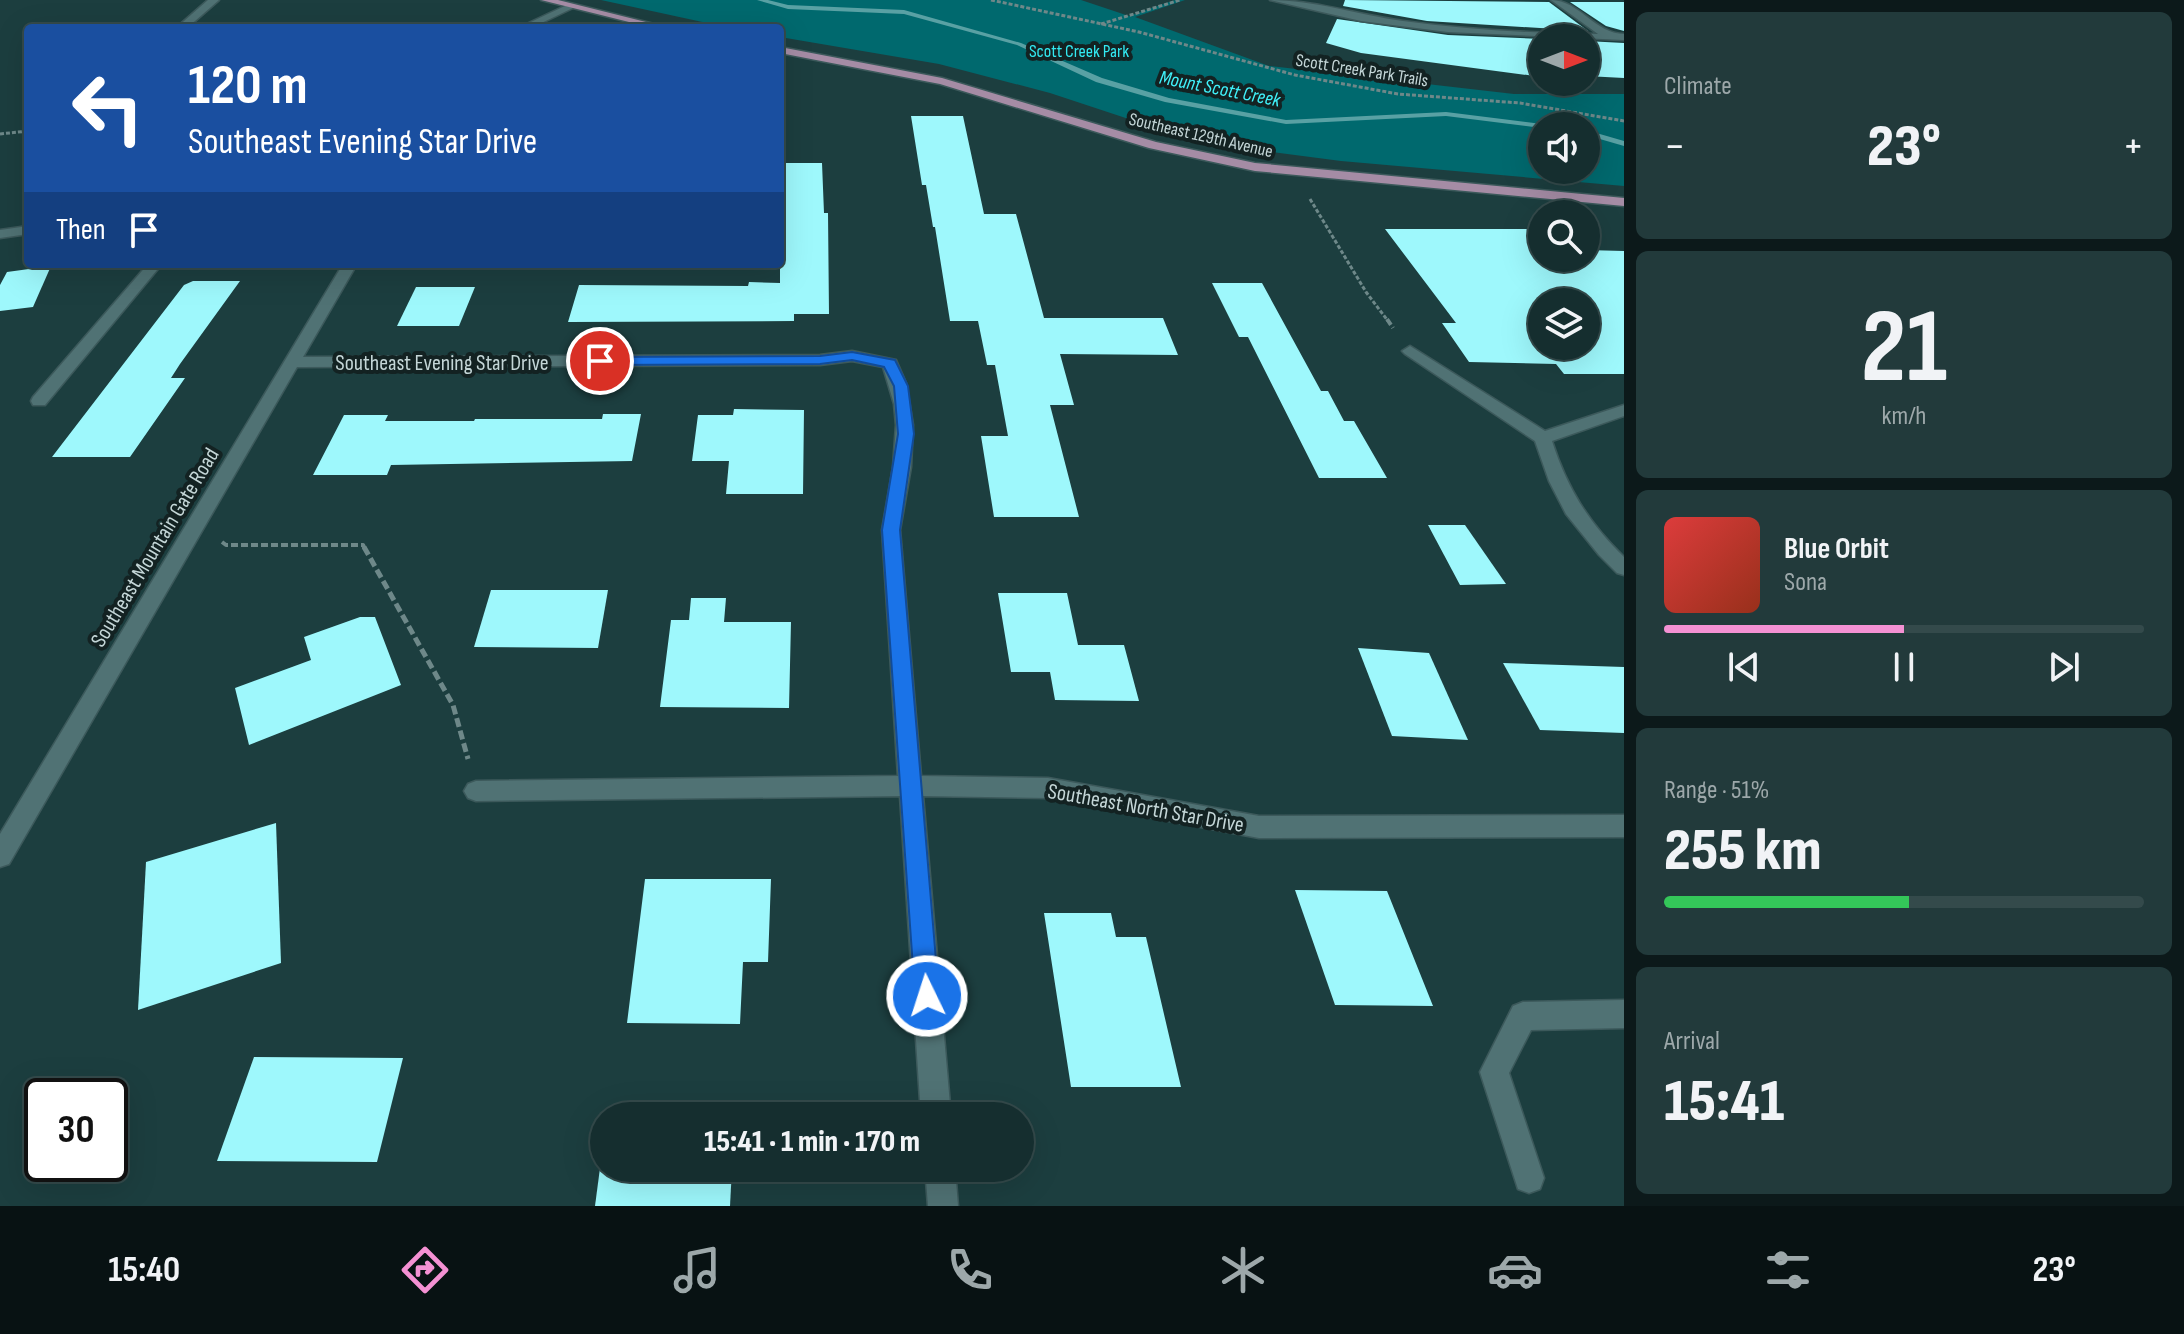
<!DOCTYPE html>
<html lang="en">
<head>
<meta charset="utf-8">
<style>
  body { margin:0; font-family:"Sofia Sans Condensed",sans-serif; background:#223a3b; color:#f1f3f6; height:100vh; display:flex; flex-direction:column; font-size:30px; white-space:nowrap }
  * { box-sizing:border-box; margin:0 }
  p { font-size:26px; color:#9da8aa }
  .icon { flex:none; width:44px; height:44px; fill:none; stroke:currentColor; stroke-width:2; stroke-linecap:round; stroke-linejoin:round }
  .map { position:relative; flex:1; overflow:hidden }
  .side { display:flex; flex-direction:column; gap:12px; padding:12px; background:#0c191a; width:560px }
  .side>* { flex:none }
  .top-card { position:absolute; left:24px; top:24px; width:760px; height:244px; border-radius:8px; box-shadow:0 8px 32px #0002,0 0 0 2px #344a4b; background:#1a4fa0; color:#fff; overflow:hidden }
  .needle { width:52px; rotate:90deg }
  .buttons { position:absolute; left:1528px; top:24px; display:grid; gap:16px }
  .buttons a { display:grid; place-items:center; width:72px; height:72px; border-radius:50%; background:#152e2f; box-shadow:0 8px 32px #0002,0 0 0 2px #344a4b; font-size:40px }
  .speed { position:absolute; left:24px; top:1078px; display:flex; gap:16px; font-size:40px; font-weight:700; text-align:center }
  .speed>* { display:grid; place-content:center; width:104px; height:104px; border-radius:50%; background:#152e2f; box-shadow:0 8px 32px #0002,0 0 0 2px #344a4b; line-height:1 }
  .speed .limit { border:4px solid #111; border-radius:12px; background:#fff; color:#111 }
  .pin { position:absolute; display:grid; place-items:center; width:68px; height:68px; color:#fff; margin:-34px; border:4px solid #fff; border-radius:50%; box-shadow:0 2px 8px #0007 }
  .me { position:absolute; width:88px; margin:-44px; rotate:356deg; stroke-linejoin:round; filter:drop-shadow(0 0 6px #0008) }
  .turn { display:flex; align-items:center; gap:28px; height:168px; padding:0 32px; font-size:36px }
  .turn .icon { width:104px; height:104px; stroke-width:2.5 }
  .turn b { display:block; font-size:56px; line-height:68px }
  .then { display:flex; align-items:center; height:76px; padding:0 32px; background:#0003; gap:16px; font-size:30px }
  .big { font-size:60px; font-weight:800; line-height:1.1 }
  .side .card { flex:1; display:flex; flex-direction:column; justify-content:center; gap:12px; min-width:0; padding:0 28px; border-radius:12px; background:#223a3b }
  .side .dial { align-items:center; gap:0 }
  .dial b { font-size:104px; line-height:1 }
  .song { display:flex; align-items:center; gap:24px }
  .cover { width:96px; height:96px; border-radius:12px; background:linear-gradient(135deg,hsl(0 70% 55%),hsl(10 70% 35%)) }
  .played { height:8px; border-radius:4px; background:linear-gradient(90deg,#f491d3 50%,#344a4b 50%) }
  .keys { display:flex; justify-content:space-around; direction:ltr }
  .heat { display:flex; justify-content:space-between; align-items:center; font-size:44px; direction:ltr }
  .charge { height:12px; border-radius:6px; background:linear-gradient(90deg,#34c759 51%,#344a4b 0) }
  .trip { position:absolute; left:590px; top:1102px; width:444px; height:80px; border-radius:40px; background:#152e2f; box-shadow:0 8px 32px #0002,0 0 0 2px #344a4b; font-weight:800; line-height:80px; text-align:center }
  .dock { display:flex; height:128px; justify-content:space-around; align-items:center; background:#081213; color:#9da8aa }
  .dock .icon { width:56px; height:56px }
  .dock .current { color:#f491d3 }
  .dock b { font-size:36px; color:#f1f3f6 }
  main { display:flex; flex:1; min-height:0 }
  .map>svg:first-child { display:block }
  .green { fill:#00696e; fill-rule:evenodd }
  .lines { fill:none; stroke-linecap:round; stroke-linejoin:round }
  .stream { fill:#59a1a4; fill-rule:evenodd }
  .building { fill:#9ef8fc; fill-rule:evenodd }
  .minor-casing { stroke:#3c595b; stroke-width:3 }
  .major-casing { stroke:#3c595b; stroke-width:3 }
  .path-far2 { stroke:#6e8889; stroke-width:3; stroke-dasharray:4 2; stroke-linecap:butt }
  .path-far1 { stroke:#6e8889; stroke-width:4; stroke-dasharray:7 3; stroke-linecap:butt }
  .path { stroke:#6e8889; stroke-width:5; stroke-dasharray:9 4; stroke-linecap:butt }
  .minor { fill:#507274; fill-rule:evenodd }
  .major { fill:#a58ca5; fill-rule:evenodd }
  .route { fill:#1a73e8; stroke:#114b97; stroke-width:2 }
  .labels { text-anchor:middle; stroke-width:8; stroke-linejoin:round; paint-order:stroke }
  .far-park-label { font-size:18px; fill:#32eaf2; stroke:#132222 }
  .far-street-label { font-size:18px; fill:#c4d6d7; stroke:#132222 }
  .far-water-label { font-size:20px; font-style:italic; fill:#40f2fa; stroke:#132222 }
  .street-label { font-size:22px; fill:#c4d6d7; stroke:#132222 }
</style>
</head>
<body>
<main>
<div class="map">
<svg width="1624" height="1206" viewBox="0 0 1624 1206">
  <rect width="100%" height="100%" fill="#1c3e3f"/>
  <path class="green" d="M601 0H1081L1129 16 1175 0H1185L1135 17 1269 66 1514 94H1624V186L1341 161 1240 148 1162 130 1050 93 939 64 780 37V28H730ZM1542 126H1586V170H1542Z"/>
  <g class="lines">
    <g class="stream">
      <polygon points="757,0 768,0 788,5 904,10 1021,43 1102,78 1169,98 1286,120 1446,112 1542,124 1546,126 1542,126 1542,128 1446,116 1286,124 1165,102 1096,82 1017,45 904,14 788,9"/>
      <polygon points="1586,130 1624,141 1624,146 1586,135"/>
    </g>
  </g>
  <g class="building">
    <polygon points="1345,0 1549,2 1588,31 1427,21 1343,6"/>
    <polygon points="1570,2 1624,2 1624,31 1606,26"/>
    <polygon points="1337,19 1448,35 1542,39 1542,77 1361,53 1326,43"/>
    <polygon points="1586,41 1624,43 1624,78 1586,76"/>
    <polygon points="911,116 963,116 984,214 1016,214 1044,318 1163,318 1178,355 1060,354 1074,405 1050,405 1079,517 994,517 981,436 1008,436 995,365 987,365 978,321 950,321 935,227 933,227 926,185 922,185"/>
    <polygon points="780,163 822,163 824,213 828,213 829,314 794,314 794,321 568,322 579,285 748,286 749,282 780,283"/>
    <path d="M1385 229H1542V258H1586V250L1624 251V374H1564L1556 364 1469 362 1442 323H1456ZM1542 302H1586V346H1542Z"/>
    <polygon points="51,266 33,307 0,311 0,285 7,272"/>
    <polygon points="193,281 240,281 180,364 171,378 185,378 130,457 52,457 184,285"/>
    <polygon points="1212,283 1262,283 1321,391 1328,391 1344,421 1354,421 1387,478 1319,478 1248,337 1239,337"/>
    <polygon points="416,287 475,287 459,326 397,326"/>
    <polygon points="734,409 804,410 803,494 726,494 729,461 692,461 698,415 733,415"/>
    <polygon points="603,414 641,414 632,461 391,465 387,475 313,475 344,415 388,415 385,421 474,421 475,419 602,419"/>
    <polygon points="1428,525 1465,525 1506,584 1460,585"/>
    <polygon points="491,590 608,590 598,648 474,647"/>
    <polygon points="998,593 1067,593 1078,645 1124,645 1139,701 1055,700 1050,672 1011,672"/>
    <polygon points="691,598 726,598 724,622 791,622 789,708 660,707 671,620 689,620"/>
    <polygon points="360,617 375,617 401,685 249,745 235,688 311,660 304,637"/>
    <polygon points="1358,648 1429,653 1468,740 1392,736"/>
    <polygon points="1503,663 1624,667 1624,733 1540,730"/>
    <polygon points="276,823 281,963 138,1010 146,862"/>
    <polygon points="645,879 771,879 768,962 743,962 740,1024 627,1023"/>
    <polygon points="1295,890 1387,891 1433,1006 1335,1005"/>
    <polygon points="1044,913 1111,913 1116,937 1146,937 1181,1087 1071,1087"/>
    <polygon points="254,1057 403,1058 377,1162 217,1161"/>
    <polygon points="600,1168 732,1168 730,1206 595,1206"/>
  </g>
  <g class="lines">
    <g class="minor-casing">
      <g id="minor">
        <polygon points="208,0 219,0 187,28 176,28"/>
        <path d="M1270 0C1314 0 1359 15 1403 21 1467 30 1533 33 1598 34L1551 0C1579 0 1595 34 1624 34V40L1448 32 1361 21Z"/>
        <polygon points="567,5 575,7 531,28 518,28"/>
        <polygon points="28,226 28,234 0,238 0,230"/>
        <polygon points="148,264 162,264 45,405 33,405 31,401 33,397"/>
        <polygon points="343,264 357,264 303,357 820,355 852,351 896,360 906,383 913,425 911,467 900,530 921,776 1048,778 1259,816 1624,815 1624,837 1259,838 1048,798 923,796 951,1116 921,1116 900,796 476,801 468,798 464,791 468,784 476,781 898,776 882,530 893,467 896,425 894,404 883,367 852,361 820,365 297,367 9,864 0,867 0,834"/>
        <path d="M1410 346 1545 431 1624 405V416L1552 441C1567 488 1588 522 1624 557V575L1617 573 1599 555 1566 514 1549 481 1535 441 1405 354 1402 351Z"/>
        <polygon points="1624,1000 1624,1028 1531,1030 1509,1073 1544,1178 1540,1189 1529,1193 1518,1189 1480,1072 1513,1006 1523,1002"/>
        <polygon points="925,1168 955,1168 958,1206 928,1206"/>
      </g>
    </g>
    <g class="major-casing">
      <g id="major">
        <polygon points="541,0 558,0 670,28 653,28"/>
        <polygon points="780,47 942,78 1156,142 1255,163 1624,198 1624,206 1255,171 1149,148 940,84 780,53"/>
      </g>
    </g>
    <g class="path-far2">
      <polyline points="991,0 1139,32 1295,75 1398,94 1520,103 1624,121"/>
      <polyline points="1101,24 1180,0"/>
      <polyline points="0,134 28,131"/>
      <polyline points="1310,199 1366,292 1388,321"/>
    </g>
    <g class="path-far1">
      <polyline points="1387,319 1393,328"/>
      <polyline points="222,542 226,545 363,545 365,549"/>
    </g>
    <polyline class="path" points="364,547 453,705 468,759"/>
    <use href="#minor" class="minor"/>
    <use href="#major" class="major"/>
  </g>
  <polygon class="route" points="852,352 895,360 908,386 914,434 900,530 939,996 935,1005 927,1008 918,1005 915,996 882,530 898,434 894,386 884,367 852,360 820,364 600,365 593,361 600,357 820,356"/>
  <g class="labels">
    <g class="far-park-label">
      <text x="1079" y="57">Scott Creek Park</text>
    </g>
    <g class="far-street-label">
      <text transform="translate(1362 70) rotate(9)" y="6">Scott Creek Park Trails</text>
      <text transform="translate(1201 135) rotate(13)" y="6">Southeast 129th Avenue</text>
    </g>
    <g class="far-water-label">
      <text transform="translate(1220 88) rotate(11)" y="7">Mount Scott Creek</text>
    </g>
    <g class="street-label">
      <text x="442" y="370">Southeast Evening Star Drive</text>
      <text transform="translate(154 547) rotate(-59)" y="8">Southeast Mountain Gate Road</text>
      <text transform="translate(1146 807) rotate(10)" y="8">Southeast North Star Drive</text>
    </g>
  </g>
</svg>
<div class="buttons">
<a><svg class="needle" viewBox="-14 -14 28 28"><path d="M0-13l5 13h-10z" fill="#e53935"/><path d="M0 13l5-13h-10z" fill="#9da8aa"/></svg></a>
<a><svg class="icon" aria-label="sound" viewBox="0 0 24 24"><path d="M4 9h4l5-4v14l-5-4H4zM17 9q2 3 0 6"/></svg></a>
<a><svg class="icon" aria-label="search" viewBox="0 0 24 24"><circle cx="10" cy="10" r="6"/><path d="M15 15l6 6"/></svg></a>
<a><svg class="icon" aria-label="layers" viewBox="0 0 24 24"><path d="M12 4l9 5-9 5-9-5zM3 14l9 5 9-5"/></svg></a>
</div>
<div class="speed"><div class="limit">30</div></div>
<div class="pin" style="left:600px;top:361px;background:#d93025"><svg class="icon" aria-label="arrive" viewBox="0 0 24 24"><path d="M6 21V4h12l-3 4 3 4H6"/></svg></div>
<svg class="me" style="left:927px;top:996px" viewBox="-20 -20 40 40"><circle r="17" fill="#1a73e8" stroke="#fff" stroke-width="3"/><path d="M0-11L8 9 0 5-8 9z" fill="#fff"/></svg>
<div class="trip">15:41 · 1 min · 170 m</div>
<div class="top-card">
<div class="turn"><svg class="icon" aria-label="left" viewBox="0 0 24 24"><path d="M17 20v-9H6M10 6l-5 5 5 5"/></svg><div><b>120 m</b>Southeast Evening Star Drive</div></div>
<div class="then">Then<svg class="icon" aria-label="arrive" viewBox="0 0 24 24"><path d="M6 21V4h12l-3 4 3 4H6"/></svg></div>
</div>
</div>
<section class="side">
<div class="card"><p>Climate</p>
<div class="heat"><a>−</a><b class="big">23°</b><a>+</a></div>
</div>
<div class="card dial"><b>21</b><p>km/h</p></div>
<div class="card">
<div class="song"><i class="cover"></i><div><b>Blue Orbit</b><p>Sona</p></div></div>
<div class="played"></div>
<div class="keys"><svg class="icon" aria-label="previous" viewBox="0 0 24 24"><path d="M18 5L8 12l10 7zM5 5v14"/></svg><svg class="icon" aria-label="pause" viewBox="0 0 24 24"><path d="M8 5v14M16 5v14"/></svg><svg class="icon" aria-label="next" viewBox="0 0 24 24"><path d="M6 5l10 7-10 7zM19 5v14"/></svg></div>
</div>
<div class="card"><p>Range · 51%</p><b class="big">255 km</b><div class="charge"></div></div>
<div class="card"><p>Arrival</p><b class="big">15:41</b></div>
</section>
</main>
<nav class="dock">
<b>15:40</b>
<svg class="icon current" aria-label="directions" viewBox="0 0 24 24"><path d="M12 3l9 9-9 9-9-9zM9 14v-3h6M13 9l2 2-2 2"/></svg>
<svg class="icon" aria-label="music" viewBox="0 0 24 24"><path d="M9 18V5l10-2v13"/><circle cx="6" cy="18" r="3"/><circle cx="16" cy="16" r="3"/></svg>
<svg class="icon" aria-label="phone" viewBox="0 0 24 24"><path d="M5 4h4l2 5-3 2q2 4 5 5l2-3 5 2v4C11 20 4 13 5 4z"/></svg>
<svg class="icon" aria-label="climate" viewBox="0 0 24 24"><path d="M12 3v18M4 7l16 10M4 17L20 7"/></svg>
<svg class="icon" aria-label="car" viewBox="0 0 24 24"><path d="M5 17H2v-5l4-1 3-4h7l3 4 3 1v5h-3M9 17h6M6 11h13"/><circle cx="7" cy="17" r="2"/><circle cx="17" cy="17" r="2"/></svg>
<svg class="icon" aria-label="filters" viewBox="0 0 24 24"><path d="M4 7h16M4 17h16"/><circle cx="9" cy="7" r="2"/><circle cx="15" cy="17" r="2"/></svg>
<b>23°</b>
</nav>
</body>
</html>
